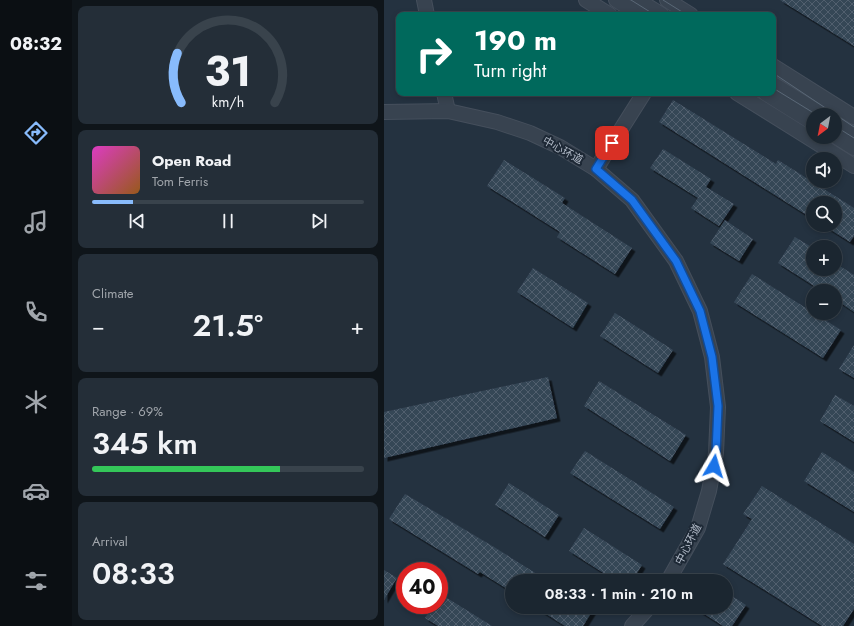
<!DOCTYPE html>
<html lang="en">
<head>
<meta charset="utf-8">
<style>
  body { margin:0; font-family:Jost,"Noto Sans SC",sans-serif; background:#242e38; color:#f1f3f6; height:100vh; display:flex; flex-direction:column; font-size:15px; white-space:nowrap }
  * { box-sizing:border-box; margin:0 }
  p { font-size:13px; color:#a0a5ab }
  .icon { flex:none; width:22px; height:22px; fill:none; stroke:currentColor; stroke-width:2; stroke-linecap:round; stroke-linejoin:round }
  .map { position:relative; flex:1; overflow:hidden }
  .details { display:flex; flex-direction:column; gap:6px; padding:6px; background:#0f151a; width:312px }
  .details>* { flex:none }
  .hud { position:absolute; left:12px; top:12px; width:380px; height:84px; border-radius:8px; box-shadow:0 2px 6px #0003,0 0 0 1px #39434c; background:#00695c; color:#fff; overflow:hidden }
  .needle { width:26px; rotate:212deg }
  .controls { position:absolute; left:422px; top:108px; display:grid; gap:8px }
  .controls a { display:grid; place-items:center; width:36px; height:36px; border-radius:50%; background:#1b2630; box-shadow:0 2px 6px #0003,0 0 0 1px #39434c; font-size:20px }
  .speed { position:absolute; left:12px; top:562px; display:flex; gap:8px; font-size:20px; font-weight:700; text-align:center }
  .speed>* { display:grid; place-content:center; width:52px; height:52px; border-radius:50%; background:#1b2630; box-shadow:0 2px 6px #0003,0 0 0 1px #39434c; line-height:1 }
  .speed .limit { border:6px solid #d22; background:#fff; color:#111 }
  .pin { position:absolute; display:grid; place-items:center; width:34px; height:34px; color:#fff; margin:-17px; border-radius:8px; box-shadow:0 2px 6px #0006 }
  .me { position:absolute; width:44px; margin:-22px; rotate:7deg; stroke-linejoin:round; filter:drop-shadow(0 0 3px #0008) }
  .turn { display:flex; align-items:center; gap:14px; height:84px; padding:0 12px; font-size:18px }
  .turn .icon { width:52px; height:52px; stroke-width:2.5 }
  .turn b { display:block; font-size:28px; line-height:34px }
  .big { font-size:30px; font-weight:600; line-height:1.1 }
  .details .widget { flex:1; display:flex; flex-direction:column; justify-content:center; gap:6px; min-width:0; padding:0 14px; border-radius:8px; background:#242e38 }
  .details .dial { align-items:center; gap:0 }
  .dial svg { height:104px; overflow:visible; fill:none; stroke:#39434c; stroke-width:7; stroke-linecap:round; text-anchor:middle }
  .dial text { fill:#f1f3f6; stroke:none }
  .song { display:flex; align-items:center; gap:12px }
  .cover { width:48px; height:48px; border-radius:6px; background:linear-gradient(135deg,hsl(310 70% 55%),hsl(30 70% 35%)) }
  .played { height:4px; border-radius:2px; background:linear-gradient(90deg,#88bbfc 15%,#39434c 15%) }
  .keys { display:flex; justify-content:space-around; direction:ltr }
  .heat { display:flex; justify-content:space-between; align-items:center; font-size:22px; direction:ltr }
  .charge { height:6px; border-radius:3px; background:linear-gradient(90deg,#34c759 69%,#39434c 0) }
  .trip { position:absolute; left:121px; top:574px; width:228px; height:40px; border-radius:20px; background:#1b2630; box-shadow:0 2px 6px #0003,0 0 0 1px #39434c; font-weight:600; line-height:40px; text-align:center }
  main { display:flex; flex:1; min-height:0 }
  .menu { display:flex; flex-direction:column; width:72px; justify-content:space-around; align-items:center; background:#0b0f13; color:#a0a5ab }
  .menu .icon { width:28px; height:28px }
  .menu .selected { color:#88bbfc }
  .menu b { font-size:18px; color:#f1f3f6 }
  .map>svg:first-child { display:block }
  .building { fill:url(#building-cross-hatch); filter:url(#shadow) }
  .lines { fill:none; stroke-linecap:round; stroke-linejoin:round }
  .minor-casing { stroke:#454f5c; stroke-width:16 }
  .minor { stroke:#384350; stroke-width:14 }
  .tram { stroke:#5a6877; stroke-width:1 }
  .route-casing { stroke:#114b97; stroke-width:10 }
  .route { stroke:#1a73e8; stroke-width:7 }
  .labels { text-anchor:middle; stroke-width:4; stroke-linejoin:round; paint-order:stroke }
  .street-label { font-size:11px; fill:#b5becb; stroke:#1d2835 }
</style>
</head>
<body>
<main>
<nav class="menu">
<b>08:32</b>
<svg class="icon selected" aria-label="directions" viewBox="0 0 24 24"><path d="M12 3l9 9-9 9-9-9zM9 14v-3h6M13 9l2 2-2 2"/></svg>
<svg class="icon" aria-label="music" viewBox="0 0 24 24"><path d="M9 18V5l10-2v13"/><circle cx="6" cy="18" r="3"/><circle cx="16" cy="16" r="3"/></svg>
<svg class="icon" aria-label="phone" viewBox="0 0 24 24"><path d="M5 4h4l2 5-3 2q2 4 5 5l2-3 5 2v4C11 20 4 13 5 4z"/></svg>
<svg class="icon" aria-label="climate" viewBox="0 0 24 24"><path d="M12 3v18M4 7l16 10M4 17L20 7"/></svg>
<svg class="icon" aria-label="car" viewBox="0 0 24 24"><path d="M5 17H2v-5l4-1 3-4h7l3 4 3 1v5h-3M9 17h6M6 11h13"/><circle cx="7" cy="17" r="2"/><circle cx="17" cy="17" r="2"/></svg>
<svg class="icon" aria-label="filters" viewBox="0 0 24 24"><path d="M4 7h16M4 17h16"/><circle cx="9" cy="7" r="2"/><circle cx="15" cy="17" r="2"/></svg>
</nav>
<section class="details">
<div class="widget dial"><svg viewBox="0 0 100 80">
<path d="M14 69A42 42 0 1 1 86 69"/>
<path d="M14 69A42 42 0 0 1 11 31" stroke="#88bbfc"/>
<text x="50" y="56" font-size="32" font-weight="700">31</text>
<text x="50" y="72" font-size="11">km/h</text>
</svg></div>
<div class="widget">
<div class="song"><i class="cover"></i><div><b>Open Road</b><p>Tom Ferris</p></div></div>
<div class="played"></div>
<div class="keys"><svg class="icon" aria-label="previous" viewBox="0 0 24 24"><path d="M18 5L8 12l10 7zM5 5v14"/></svg><svg class="icon" aria-label="pause" viewBox="0 0 24 24"><path d="M8 5v14M16 5v14"/></svg><svg class="icon" aria-label="next" viewBox="0 0 24 24"><path d="M6 5l10 7-10 7zM19 5v14"/></svg></div>
</div>
<div class="widget"><p>Climate</p>
<div class="heat"><a>−</a><b class="big">21.5°</b><a>+</a></div>
</div>
<div class="widget"><p>Range · 69%</p><b class="big">345 km</b><div class="charge"></div></div>
<div class="widget"><p>Arrival</p><b class="big">08:33</b></div>
</section>
<div class="map">
<svg width="470" height="626" viewBox="0 0 470 626">
  <defs>
    <pattern id="building-cross-hatch" width="8" height="8" patternUnits="userSpaceOnUse"><rect width="8" height="8" fill="#364657"/><path d="M0 0l8 8M0 8l8-8" fill="none" stroke="#515f6e"/></pattern>
    <filter id="shadow"><feDropShadow dx="3.5" dy="3.5" stdDeviation="0" flood-color="#0009"/></filter>
  </defs>
  <rect width="100%" height="100%" fill="#243240"/>
  <g class="building">
    <polygon points="396,0 470,0 470,46"/>
    <polygon points="289,100 392,164 394,160 470,208 470,236 466,242 439,225 451,225 451,203 429,203 429,219 275,122"/>
    <polygon points="279,149 327,179 322,187 350,204 335,226 307,208 314,198 266,168"/>
    <polygon points="120,160 181,198 178,203 248,248 231,274 173,237 176,232 103,186"/>
    <polygon points="341,220 369,239 355,261 326,243"/>
    <polygon points="411,237 429,248 429,269 451,269 451,263 470,275 470,312 451,299 451,291 438,291 394,263"/>
    <polygon points="149,268 204,303 189,328 133,292"/>
    <polygon points="368,274 457,330 439,358 350,302"/>
    <polygon points="231,313 289,350 274,373 216,336"/>
    <polygon points="470,345 470,378 455,369"/>
    <polygon points="164,377 173,418 0,458 0,412"/>
    <polygon points="215,381 302,435 286,461 200,406"/>
    <polygon points="451,395 470,406 470,442 436,421"/>
    <polygon points="201,451 290,507 276,529 186,473"/>
    <polygon points="438,452 470,472 470,512 420,481"/>
    <polygon points="125,483 175,515 161,537 111,505"/>
    <polygon points="378,486 470,544 470,609 459,626 438,626 339,564 368,519 359,514"/>
    <polygon points="21,494 110,547 164,581 128,581 128,592 96,572 94,574 5,519"/>
    <polygon points="200,528 258,565 248,581 232,581 185,551"/>
    <polygon points="0,570 13,578 0,600"/>
    <polygon points="342,592 362,605 348,626 339,626 309,607 342,607"/>
    <polygon points="55,593 108,626 54,626 41,618 49,605 55,605"/>
    <polygon points="151,607 204,607 209,610 199,626 181,626"/>
  </g>
  <g class="lines">
    <g class="minor-casing">
      <g id="minor">
        <polyline points="40,0 43,15"/>
        <polyline points="202,0 226,15"/>
        <polyline points="232,0 256,15"/>
        <polyline points="254,0 278,15"/>
        <polyline points="283,0 307,15"/>
        <polyline points="389,66 470,117"/>
        <polyline points="389,84 439,115"/>
        <polyline points="60,93 64,111"/>
        <polyline points="353,93 470,166"/>
        <polyline points="381,93 429,123"/>
        <polyline points="0,112 64,111 113,122 146,133 176,147 212,169 248,200 292,261 316,311 328,357 334,407 332,453 325,491 314,528 284,581"/>
        <polyline points="451,123 470,134"/>
        <polyline points="451,136 470,148"/>
        <polyline points="212,169 260,93"/>
        <polyline points="248,626 265,607"/>
      </g>
    </g>
    <use href="#minor" class="minor"/>
    <g class="tram">
      <polyline points="247,0 271,15"/>
      <polyline points="279,0 303,15"/>
      <polyline points="389,73 470,127"/>
      <polyline points="389,88 433,115"/>
      <polyline points="451,126 470,138"/>
    </g>
  </g>
  <g class="lines">
    <g class="route-casing">
      <polyline id="route" points="228,143 212,169 248,200 292,261 316,311 328,357 334,406 332,453 330,466"/>
    </g>
    <use href="#route" class="route"/>
  </g>
  <g class="labels">
    <g class="street-label">
      <text transform="translate(179 150) rotate(29)" y="4">中心环道</text>
      <text transform="translate(304 544) rotate(-63)" y="4">中心环道</text>
    </g>
  </g>
</svg>
<div class="controls">
<a><svg class="needle" viewBox="-14 -14 28 28"><path d="M0-13l5 13h-10z" fill="#e53935"/><path d="M0 13l5-13h-10z" fill="#a0a5ab"/></svg></a>
<a><svg class="icon" aria-label="sound" viewBox="0 0 24 24"><path d="M4 9h4l5-4v14l-5-4H4zM17 9q2 3 0 6"/></svg></a>
<a><svg class="icon" aria-label="search" viewBox="0 0 24 24"><circle cx="10" cy="10" r="6"/><path d="M15 15l6 6"/></svg></a>
<a>+</a>
<a>−</a>
</div>
<div class="speed"><div class="limit">40</div></div>
<div class="pin" style="left:228px;top:143px;background:#d93025"><svg class="icon" aria-label="arrive" viewBox="0 0 24 24"><path d="M6 21V4h12l-3 4 3 4H6"/></svg></div>
<svg class="me" style="left:330px;top:466px" viewBox="-20 -20 40 40"><path d="M0-17L14 15 0 8-14 15z" fill="#1a73e8" stroke="#fff" stroke-width="4"/></svg>
<div class="trip">08:33 · 1 min · 210 m</div>
<div class="hud">
<div class="turn"><svg class="icon" aria-label="right" viewBox="0 0 24 24"><path d="M7 20v-9h11M14 6l5 5-5 5"/></svg><div><b>190 m</b>Turn right</div></div>
</div>
</div>
</main>
</body>
</html>
